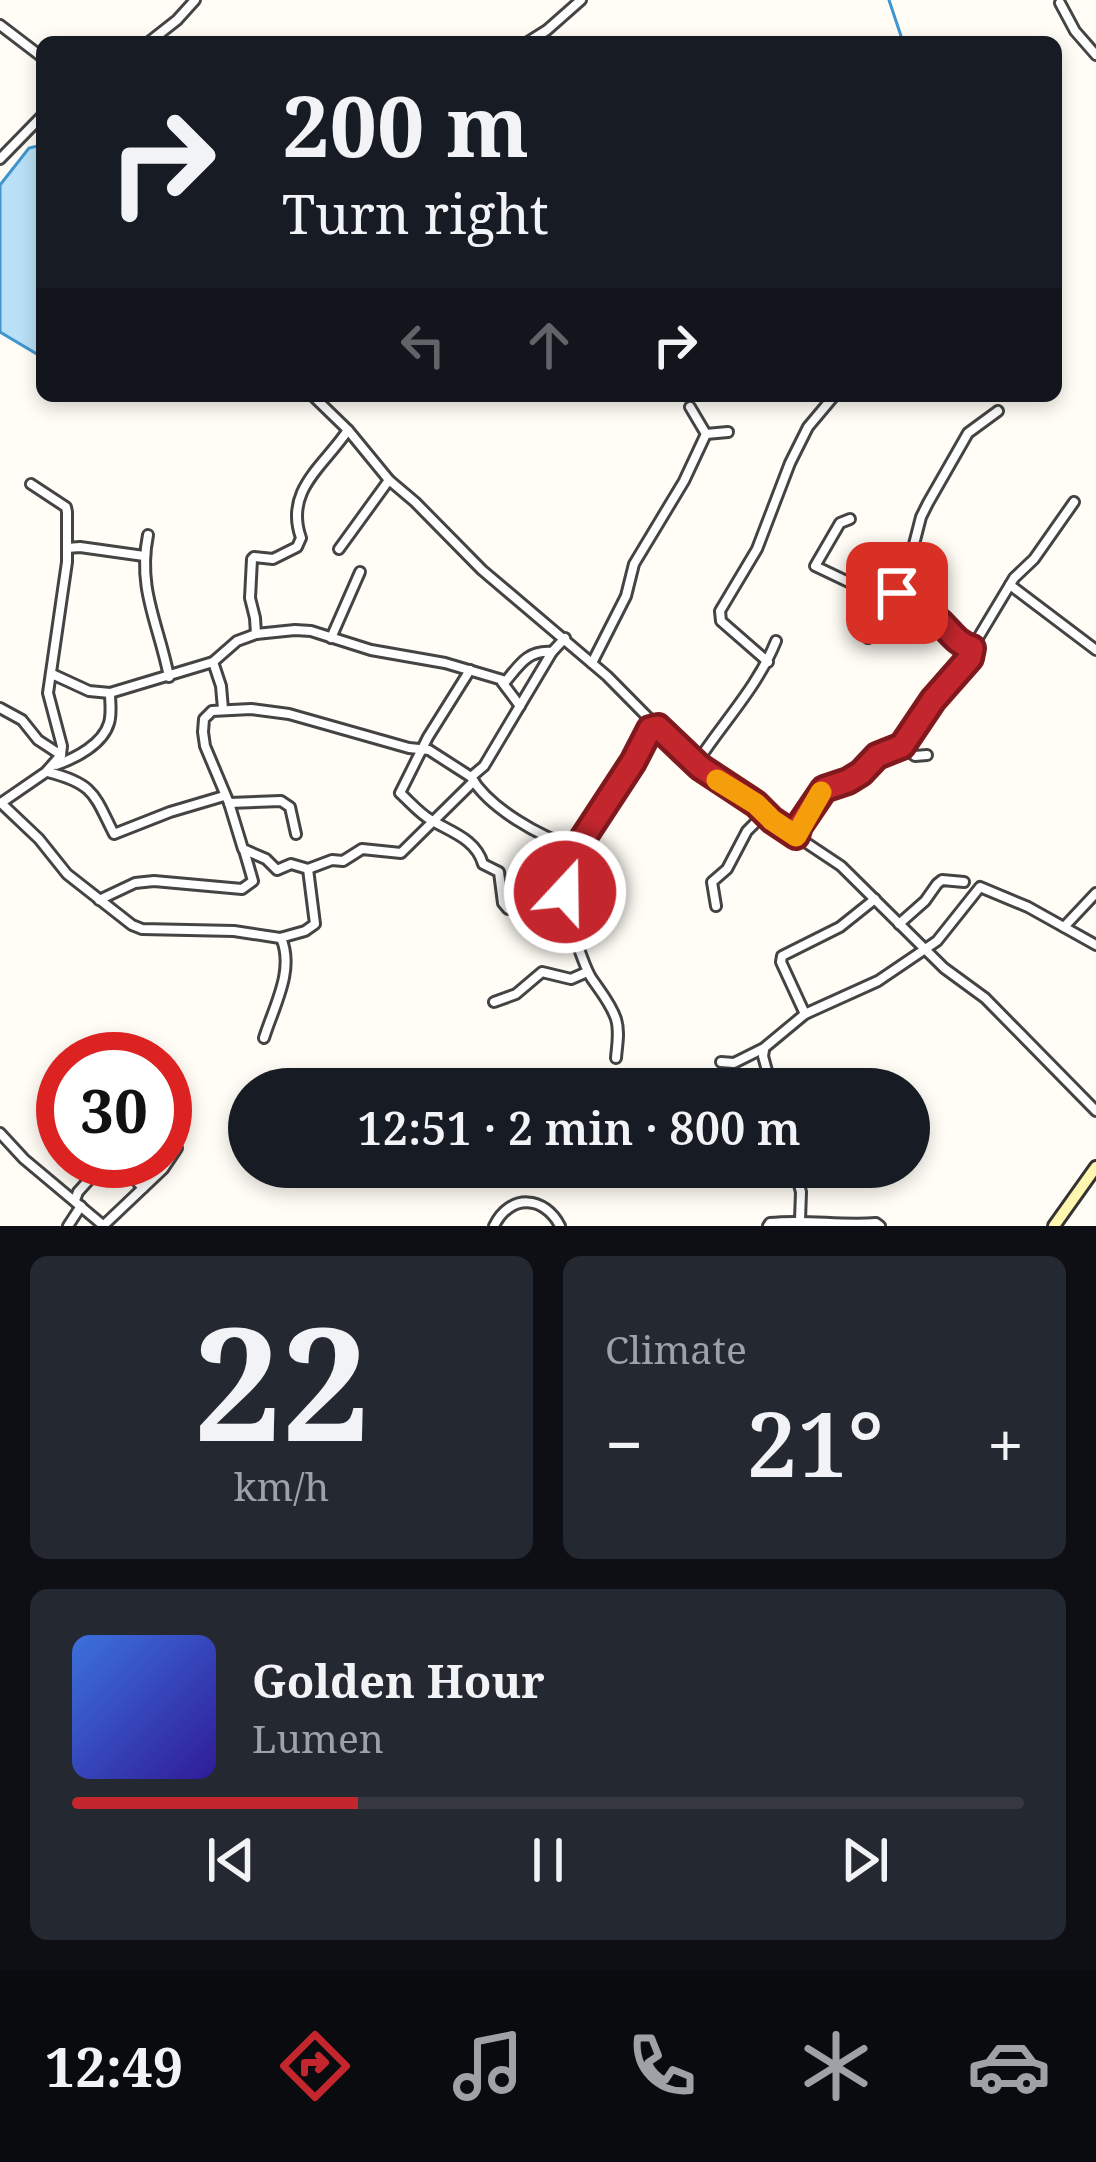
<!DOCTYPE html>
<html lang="en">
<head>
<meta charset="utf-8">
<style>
  body { margin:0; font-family:"Noto Serif",serif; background:#242831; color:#f1f3f6; height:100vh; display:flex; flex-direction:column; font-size:45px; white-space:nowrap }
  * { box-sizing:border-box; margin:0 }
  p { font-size:39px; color:#9ea1a6 }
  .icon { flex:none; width:66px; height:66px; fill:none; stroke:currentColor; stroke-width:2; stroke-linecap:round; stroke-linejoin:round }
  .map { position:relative; height:1226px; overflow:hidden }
  .drawer { display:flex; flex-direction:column; gap:30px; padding:30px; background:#0d0f14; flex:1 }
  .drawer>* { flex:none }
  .top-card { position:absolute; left:36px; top:36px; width:1026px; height:366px; border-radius:18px; box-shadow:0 6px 18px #0003; background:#171b24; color:#f1f3f6; overflow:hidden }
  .speed { position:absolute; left:36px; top:1032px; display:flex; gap:24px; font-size:60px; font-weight:700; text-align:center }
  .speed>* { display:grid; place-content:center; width:156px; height:156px; border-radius:50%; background:#171b24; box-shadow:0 6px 18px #0003; line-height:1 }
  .speed .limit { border:18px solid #d22; background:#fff; color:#111 }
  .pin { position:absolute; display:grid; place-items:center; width:102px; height:102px; color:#fff; margin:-51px; border-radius:24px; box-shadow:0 6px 18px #0006 }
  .me { position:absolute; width:132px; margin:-66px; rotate:21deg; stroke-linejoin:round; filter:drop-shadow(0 0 9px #0008) }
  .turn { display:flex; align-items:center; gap:42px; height:252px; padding:0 48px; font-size:54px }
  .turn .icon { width:156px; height:156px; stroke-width:2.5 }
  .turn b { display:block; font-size:84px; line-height:102px }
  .lanes { display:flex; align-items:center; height:114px; padding:0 48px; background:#0003; justify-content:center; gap:60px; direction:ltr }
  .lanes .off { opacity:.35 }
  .big { font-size:90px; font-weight:600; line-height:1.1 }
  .drawer .card { flex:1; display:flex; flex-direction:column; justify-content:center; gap:18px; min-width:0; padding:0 42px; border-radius:18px; background:#242831 }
  .drawer .dial { align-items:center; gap:0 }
  .dial b { font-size:156px; line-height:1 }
  .song { display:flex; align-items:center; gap:36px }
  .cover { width:144px; height:144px; border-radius:18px; background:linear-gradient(135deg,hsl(220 70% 55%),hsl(250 70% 35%)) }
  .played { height:12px; border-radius:6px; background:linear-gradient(90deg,#c4262e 30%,#363941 30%) }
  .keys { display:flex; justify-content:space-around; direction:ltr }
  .heat { display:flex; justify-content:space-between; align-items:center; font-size:66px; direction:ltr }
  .drawer .tiles { flex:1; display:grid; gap:30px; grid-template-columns:1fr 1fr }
  .card:last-child { grid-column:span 2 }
  .trip { position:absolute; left:228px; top:1068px; width:702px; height:120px; border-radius:60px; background:#171b24; box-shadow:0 6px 18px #0003; font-weight:600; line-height:120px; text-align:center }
  .dock { display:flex; height:192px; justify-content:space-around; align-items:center; background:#090b0e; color:#9ea1a6 }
  .dock .icon { width:84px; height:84px }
  .dock .current { color:#c4262e }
  .dock b { font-size:54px; color:#f1f3f6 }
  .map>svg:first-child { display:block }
  .water { fill:#b9e0f7; stroke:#3f96cf; stroke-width:3 }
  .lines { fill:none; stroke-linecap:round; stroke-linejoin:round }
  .stream { stroke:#3f96cf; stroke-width:3 }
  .street-casing { stroke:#444; stroke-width:14 }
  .secondary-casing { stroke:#333; stroke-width:16 }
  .street { stroke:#fff; stroke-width:8 }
  .secondary { stroke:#fff6b0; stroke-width:10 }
  .route-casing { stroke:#7f191e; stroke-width:30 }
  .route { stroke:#c4262e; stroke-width:21 }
  .slow { stroke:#f59e0b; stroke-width:21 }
</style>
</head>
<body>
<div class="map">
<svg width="1096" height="1226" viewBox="0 0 1096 1226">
  <rect width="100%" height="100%" fill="#fffdf5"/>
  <polygon class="water" points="42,145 42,357 0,332 0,185 29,148"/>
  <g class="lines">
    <polyline class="stream" points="889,0 903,42"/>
    <g class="street-casing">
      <g id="street">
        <polyline points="1060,3 1075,31 1096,55"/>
        <polyline points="0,25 42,57"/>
        <polyline points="149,42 177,20 195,0"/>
        <polyline points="528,42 547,30 581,0"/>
        <polyline points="0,159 42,116"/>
        <polyline points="313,396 348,430 389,480 415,502 482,570 607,676 687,757 759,807 772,820 841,866 944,968 985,998 1096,1111"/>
        <polyline points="706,434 728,432"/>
        <polyline points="850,519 840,523 815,566 859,587 883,595"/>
        <path d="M148 535C137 589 159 625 169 677"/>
        <polyline points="67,548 80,547 144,556"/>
        <polyline points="339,549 389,480"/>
        <polyline points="1010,585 1096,650"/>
        <polyline points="896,599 912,552 921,517 928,503 968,433 998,411"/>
        <path d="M256 634 255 618 250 598 252 559 254 557 273 559 297 547 301 538C284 490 324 466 348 430"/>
        <polyline points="331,638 360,572"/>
        <path d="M868 638 879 600 884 596C906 601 924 608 940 623 952 633 957 643 972 648"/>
        <polyline points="213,662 221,686 223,709"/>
        <polyline points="768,662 721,621 720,611 757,549 790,463 808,427 834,396"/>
        <polyline points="592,663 626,596 634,564 684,481 706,434 690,407"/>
        <path d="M470 670 428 737 400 793C410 802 420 814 431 820 451 832 476 839 483 864L499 872 503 903 508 909 559 910 564 902 567 883 578 846"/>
        <path d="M52 674 89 691 110 693 213 662 237 641 256 634 295 630 311 631 371 650 445 663 506 681C520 664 528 650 552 652L565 638"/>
        <polyline points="502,682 520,706"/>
        <polyline points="0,708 22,720 38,740 61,755"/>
        <polyline points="902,746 915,756 927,755"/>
        <path d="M696 764C723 722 757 688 776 641"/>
        <path d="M56 765C76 758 103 744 109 723 112 713 110 703 110 693"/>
        <path d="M48 772C95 784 94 795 114 834L170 812 224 796"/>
        <polyline points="471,777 484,766 552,652"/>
        <path d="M474 781 401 853 362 849 343 861 332 860 308 869 291 864 277 870 266 859 243 849 229 803 205 746 203 732 204 719 212 711 251 709 289 714 409 748 429 750 471 777C489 808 540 837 574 847L583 842"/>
        <polyline points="1,803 39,839 67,874 132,925 142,929 234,931 280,938 305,931 315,924 308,869"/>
        <polyline points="1,803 46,772 61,755 62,746 48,693 67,562 67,512 66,507 31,484"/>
        <polyline points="229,803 281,801 290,807 296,834"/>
        <polyline points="796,836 799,826 824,789 848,781 861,773 877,756 902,746 933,700 970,658 972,648 1014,578 1034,559 1074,502"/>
        <path d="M583 842C588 848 599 856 601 864 606 889 571 909 575 935 577 945 587 972 592 979 601 992 611 1004 616 1019 620 1032 617 1045 616 1058"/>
        <polyline points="583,842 650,729 658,727"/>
        <polyline points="99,900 135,883 154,881 242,889 253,881 244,850"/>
        <polyline points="716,906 712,882 727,869 747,831 765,813"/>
        <polyline points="899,924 925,901 937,884 942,880 964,882"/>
        <polyline points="1064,927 1096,893"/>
        <polyline points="494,1002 516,994 542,972 571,979 587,972"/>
        <polyline points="805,1014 781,962 782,956 840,927 875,899"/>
        <path d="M264 1038C274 1006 295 970 281 938"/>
        <polyline points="764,1050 763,1056 772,1089"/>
        <polyline points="721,1062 734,1063 764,1048 805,1014 878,981 937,941 980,887 1028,907 1096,945"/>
        <polyline points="0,1133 24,1159 104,1226"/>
        <polyline points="794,1167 801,1192 800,1220"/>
        <polyline points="124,1168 143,1188"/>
        <polyline points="75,1200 78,1192 96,1172"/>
        <polyline points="104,1225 163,1169 177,1148"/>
        <polyline points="68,1226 81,1206"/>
        <path d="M494 1226C510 1193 545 1196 560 1226"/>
        <path d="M768 1226 770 1223C806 1219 840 1226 876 1223L880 1226"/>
      </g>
    </g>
    <g class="secondary-casing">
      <polyline id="secondary" points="1054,1226 1096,1167"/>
    </g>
    <use href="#street" class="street"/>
    <use href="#secondary" class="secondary"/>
  </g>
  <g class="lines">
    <g class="route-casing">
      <path id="route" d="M565 892 578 846 633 762 650 729 658 727 700 767 756 804 772 820 796 836 799 826 824 789 848 781 861 773 877 756 902 746 933 700 970 658 972 648C957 643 952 634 941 623 928 611 912 603 896 599L897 593"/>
    </g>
    <use href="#route" class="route"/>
    <polyline class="slow" points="717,780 756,804 772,820 796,836 821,792"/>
  </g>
</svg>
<div class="speed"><div class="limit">30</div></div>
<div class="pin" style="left:897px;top:593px;background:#d93025"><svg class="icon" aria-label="arrive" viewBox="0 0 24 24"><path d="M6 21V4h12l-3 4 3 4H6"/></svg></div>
<svg class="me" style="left:565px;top:892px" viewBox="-20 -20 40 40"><circle r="17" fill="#c4262e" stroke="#fff" stroke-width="3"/><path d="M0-11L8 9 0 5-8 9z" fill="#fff"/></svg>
<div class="trip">12:51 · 2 min · 800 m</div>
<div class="top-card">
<div class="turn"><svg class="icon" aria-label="right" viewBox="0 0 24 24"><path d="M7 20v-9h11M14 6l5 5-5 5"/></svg><div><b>200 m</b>Turn right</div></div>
<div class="lanes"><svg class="icon off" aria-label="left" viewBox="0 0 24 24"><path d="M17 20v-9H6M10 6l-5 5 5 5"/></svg><svg class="icon off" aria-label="ahead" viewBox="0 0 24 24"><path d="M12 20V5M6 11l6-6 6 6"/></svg><svg class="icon" aria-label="right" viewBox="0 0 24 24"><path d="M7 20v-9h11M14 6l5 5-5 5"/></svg></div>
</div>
</div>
<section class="drawer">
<div class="tiles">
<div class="card dial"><b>22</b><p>km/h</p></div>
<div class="card"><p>Climate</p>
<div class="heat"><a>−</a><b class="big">21°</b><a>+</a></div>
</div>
<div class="card">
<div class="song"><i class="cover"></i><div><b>Golden Hour</b><p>Lumen</p></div></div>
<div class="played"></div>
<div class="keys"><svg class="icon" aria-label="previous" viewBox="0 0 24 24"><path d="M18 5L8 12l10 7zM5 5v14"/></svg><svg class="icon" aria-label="pause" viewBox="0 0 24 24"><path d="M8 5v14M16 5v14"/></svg><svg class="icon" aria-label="next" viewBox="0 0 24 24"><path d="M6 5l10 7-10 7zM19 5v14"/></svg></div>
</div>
</div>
</section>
<nav class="dock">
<b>12:49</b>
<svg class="icon current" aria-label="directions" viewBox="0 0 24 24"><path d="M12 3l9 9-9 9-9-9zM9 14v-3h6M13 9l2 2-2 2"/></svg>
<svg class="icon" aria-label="music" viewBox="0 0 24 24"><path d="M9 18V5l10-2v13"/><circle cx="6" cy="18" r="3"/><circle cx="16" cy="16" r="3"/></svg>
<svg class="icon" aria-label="phone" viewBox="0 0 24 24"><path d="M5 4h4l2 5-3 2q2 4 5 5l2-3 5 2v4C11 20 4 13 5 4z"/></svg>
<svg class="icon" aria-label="climate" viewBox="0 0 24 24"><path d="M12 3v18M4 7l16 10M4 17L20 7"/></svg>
<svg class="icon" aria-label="car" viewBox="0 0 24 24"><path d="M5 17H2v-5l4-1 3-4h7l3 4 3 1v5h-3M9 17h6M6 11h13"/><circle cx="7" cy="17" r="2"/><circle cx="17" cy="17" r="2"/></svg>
</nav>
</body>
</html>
